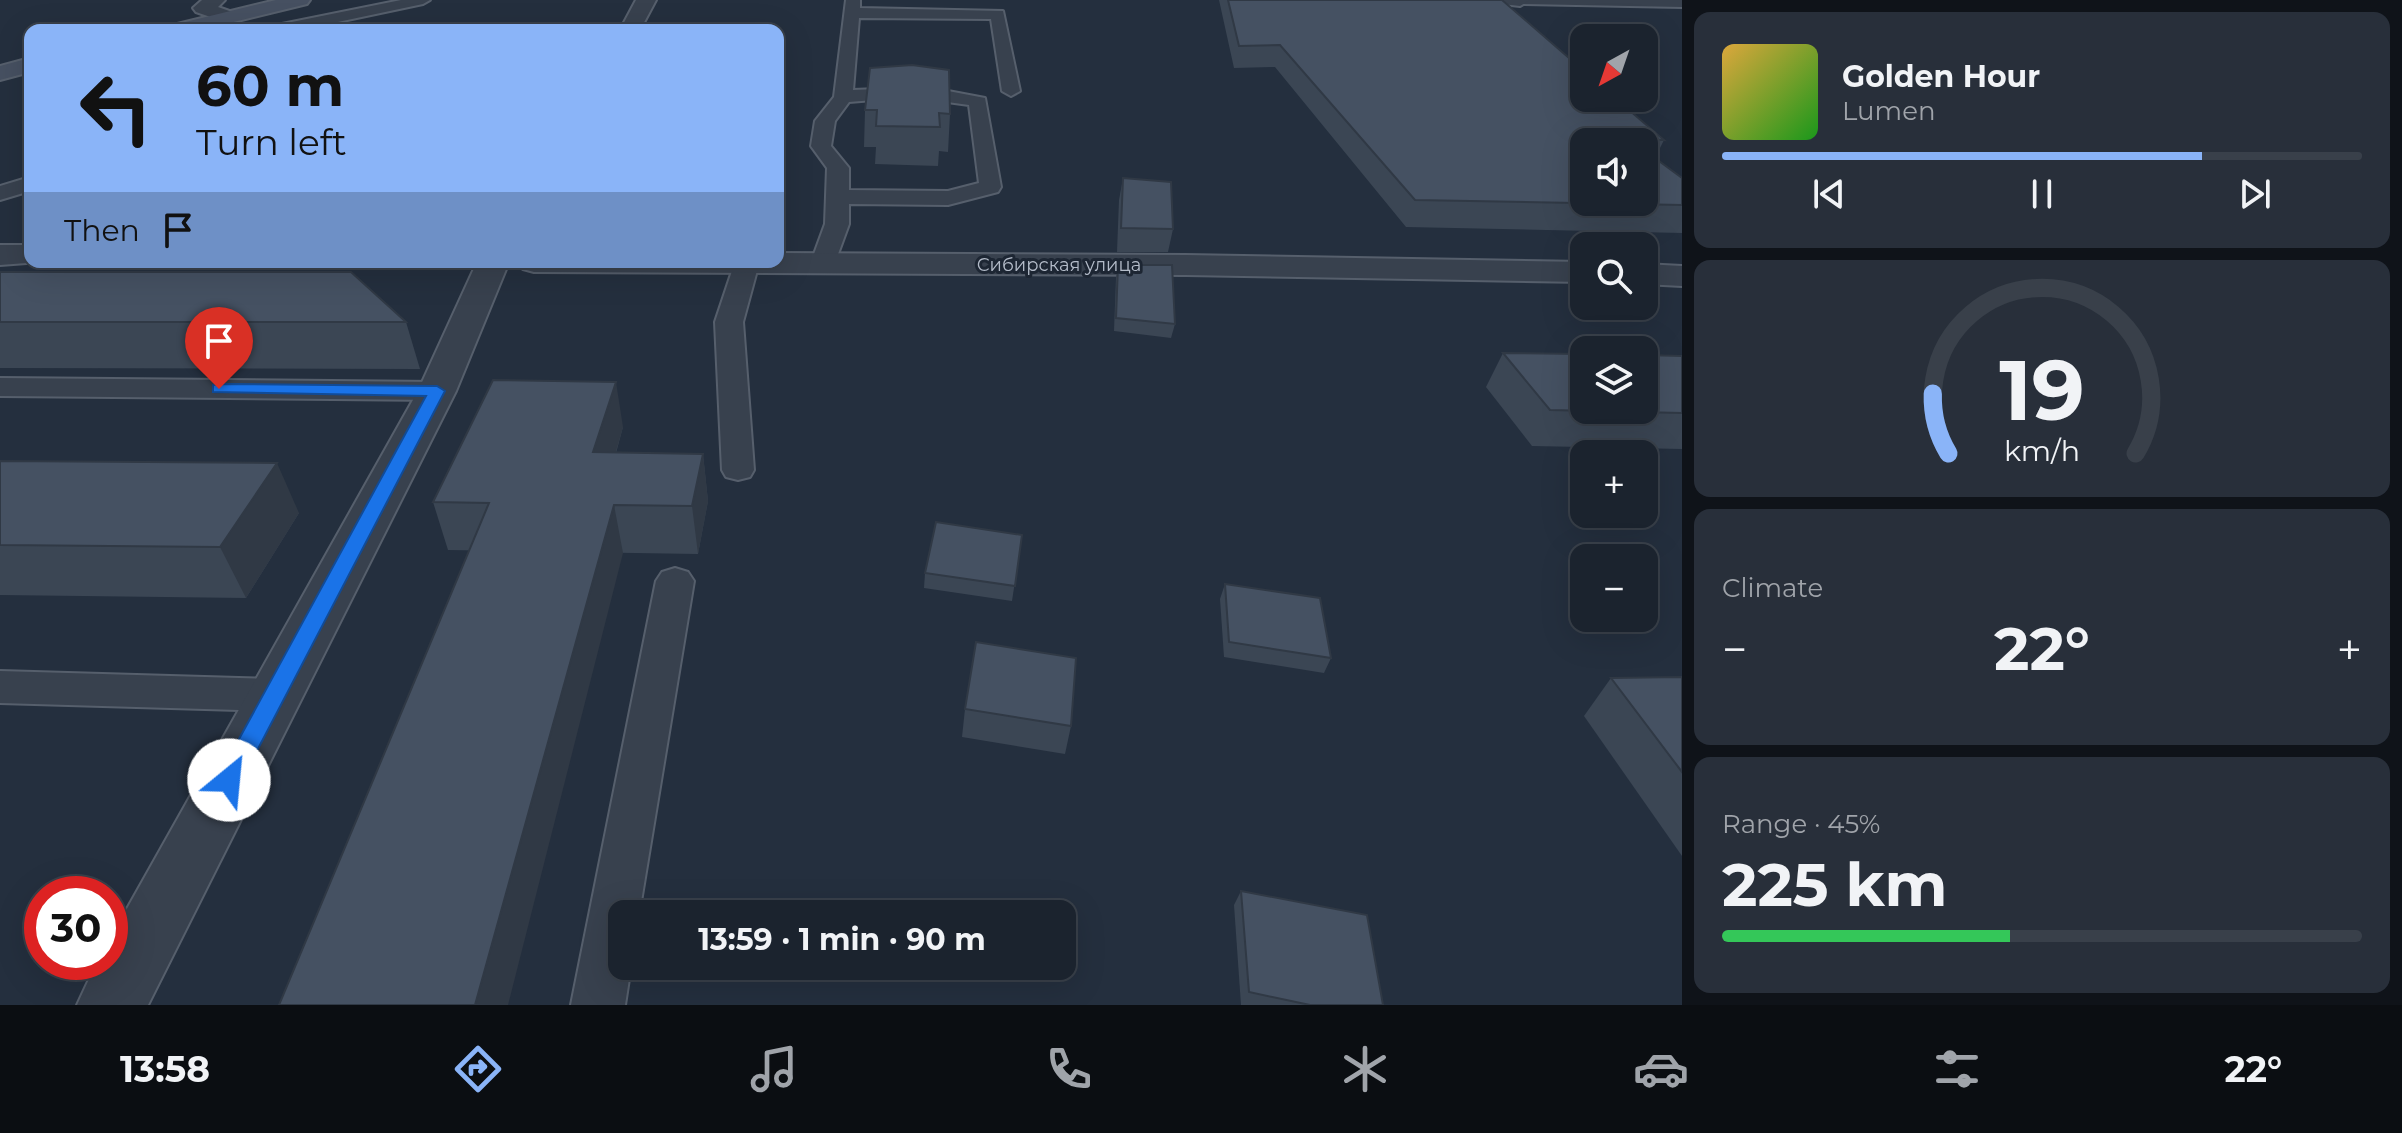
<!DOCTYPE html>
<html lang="en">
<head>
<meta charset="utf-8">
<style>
  body { margin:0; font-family:Montserrat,sans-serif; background:#282f3a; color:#f1f3f6; height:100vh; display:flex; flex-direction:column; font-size:30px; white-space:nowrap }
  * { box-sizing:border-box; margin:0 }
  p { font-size:26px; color:#a0a4aa }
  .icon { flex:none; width:44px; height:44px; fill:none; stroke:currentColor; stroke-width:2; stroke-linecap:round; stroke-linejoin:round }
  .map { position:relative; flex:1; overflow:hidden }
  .drawer { display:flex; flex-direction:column; gap:12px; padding:12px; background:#0f1319; width:720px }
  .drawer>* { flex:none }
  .guide { position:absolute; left:24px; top:24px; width:760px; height:244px; border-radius:16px; box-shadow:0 8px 32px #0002,0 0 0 2px #39404a; background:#8ab4f8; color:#111; overflow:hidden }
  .needle { width:52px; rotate:220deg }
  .buttons { position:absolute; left:1570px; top:24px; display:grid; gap:16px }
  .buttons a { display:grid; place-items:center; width:88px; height:88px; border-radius:16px; background:#1b232e; box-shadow:0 8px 32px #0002,0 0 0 2px #39404a; font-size:40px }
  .speed { position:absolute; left:24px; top:876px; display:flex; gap:16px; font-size:40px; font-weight:700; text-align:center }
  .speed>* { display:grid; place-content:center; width:104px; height:104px; border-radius:50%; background:#1b232e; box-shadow:0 8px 32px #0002,0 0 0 2px #39404a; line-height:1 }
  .speed .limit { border:12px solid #d22; background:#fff; color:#111 }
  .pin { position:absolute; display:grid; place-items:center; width:68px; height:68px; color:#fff; margin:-82px -34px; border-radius:50% 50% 50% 0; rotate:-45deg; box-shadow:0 0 8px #0007 }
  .pin .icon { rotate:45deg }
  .me { position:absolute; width:88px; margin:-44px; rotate:28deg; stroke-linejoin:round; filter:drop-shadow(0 0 6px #0008) }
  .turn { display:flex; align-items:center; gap:28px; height:168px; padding:0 40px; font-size:36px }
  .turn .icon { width:104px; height:104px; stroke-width:2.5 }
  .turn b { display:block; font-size:56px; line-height:68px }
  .then { display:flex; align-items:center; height:76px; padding:0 40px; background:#0003; gap:16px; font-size:30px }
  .big { font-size:60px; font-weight:700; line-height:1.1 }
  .drawer .tile { flex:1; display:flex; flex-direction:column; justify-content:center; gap:12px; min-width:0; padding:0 28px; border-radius:16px; background:#282f3a }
  .drawer .dial { align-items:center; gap:0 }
  .dial svg { height:208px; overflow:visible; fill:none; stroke:#39404a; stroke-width:7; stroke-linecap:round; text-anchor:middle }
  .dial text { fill:#f1f3f6; stroke:none }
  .song { display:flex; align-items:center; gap:24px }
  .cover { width:96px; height:96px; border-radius:12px; background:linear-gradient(135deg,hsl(40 70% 55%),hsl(120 70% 35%)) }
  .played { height:8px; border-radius:4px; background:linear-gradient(90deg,#8ab4f8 75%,#39404a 75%) }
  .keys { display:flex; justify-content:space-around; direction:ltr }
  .heat { display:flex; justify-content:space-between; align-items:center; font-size:44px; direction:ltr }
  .charge { height:12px; border-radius:6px; background:linear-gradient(90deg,#34c759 45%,#39404a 0) }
  .trip { position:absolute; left:608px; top:900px; width:468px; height:80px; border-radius:16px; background:#1b232e; box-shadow:0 8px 32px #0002,0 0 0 2px #39404a; font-weight:700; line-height:80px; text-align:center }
  .tab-bar { display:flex; height:128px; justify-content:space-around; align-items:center; background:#0b0e12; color:#a0a4aa }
  .tab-bar .icon { width:56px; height:56px }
  .tab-bar .current { color:#8ab4f8 }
  .tab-bar b { font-size:36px; color:#f1f3f6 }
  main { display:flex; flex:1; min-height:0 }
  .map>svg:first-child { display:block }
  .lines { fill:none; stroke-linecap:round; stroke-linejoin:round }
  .lane-casing { stroke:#565f6c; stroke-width:4 }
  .street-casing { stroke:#565f6c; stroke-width:4 }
  .secondary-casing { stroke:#565f6c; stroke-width:4 }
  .lane { fill:#38414e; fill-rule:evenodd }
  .street { fill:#38414e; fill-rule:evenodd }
  .secondary { fill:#465061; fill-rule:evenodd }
  .wall { fill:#3b4654; fill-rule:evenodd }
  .shaded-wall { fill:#303945 }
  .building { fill:#455162; stroke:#303945; stroke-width:2 }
  .route { fill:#1a73e8; stroke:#114b97; stroke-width:2 }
  .labels { text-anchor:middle; stroke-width:6; stroke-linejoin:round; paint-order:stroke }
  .far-street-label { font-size:18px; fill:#b4bcc9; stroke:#1d2633 }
</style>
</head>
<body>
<main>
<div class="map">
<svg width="1682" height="1005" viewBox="0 0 1682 1005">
  <rect width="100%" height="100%" fill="#242f3e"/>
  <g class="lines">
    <g class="lane-casing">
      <g id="lane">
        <polygon points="401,0 430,0 423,4 300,30 269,30 277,25"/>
        <path d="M846 0H860V8L1003 11 1020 91 1011 96 1002 91 991 19 859 18 853 90 927 87 985 98 1001 187 998 192 948 205 849 204V224L834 265 831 270H813L810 265 825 224 827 168 811 146 815 121 834 97ZM911 97 969 105 979 183 948 191 849 190V168L831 146 835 121 849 102Z"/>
        <polygon points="1513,0 1682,0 1682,7 1520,4"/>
        <polygon points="30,177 30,191 0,200 0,186"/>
        <polygon points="735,262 759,263 743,322 754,470 750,477 738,480 726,477 722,470 715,322"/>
        <polygon points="0,378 437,382 448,385 452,391 448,397 437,400 0,396"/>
        <polygon points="675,568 688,572 694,581 639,914 622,914 622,966 631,966 625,1005 571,1005 656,581 662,572"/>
        <polygon points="0,671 274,679 289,684 295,695 289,706 274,711 0,703"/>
      </g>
    </g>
    <g class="street-casing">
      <g id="street">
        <polygon points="202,0 225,0 218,7 235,13 238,17 228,23 196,12 193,8"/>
        <polygon points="636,0 656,0 640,30 620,30"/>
        <polygon points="1499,0 1530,0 1520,6 1502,4"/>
        <polygon points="0,245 30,245 30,262 40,262 0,265"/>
        <polygon points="778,253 1186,255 1584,262 1584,282 1186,275 534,272 523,269 518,262 778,262"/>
        <polygon points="477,262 509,262 456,391 148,1005 77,1005 97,962 110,962 110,939 418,391"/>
        <polygon points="1644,264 1682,266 1682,286 1644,284"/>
      </g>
    </g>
    <g class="secondary-casing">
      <g id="secondary">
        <polygon points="276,0 310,0 307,4 201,30 166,30 169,26"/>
        <polygon points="30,58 30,72 0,80 0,66"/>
      </g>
    </g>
    <use href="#lane" class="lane"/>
    <use href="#street" class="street"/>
    <use href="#secondary" class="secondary"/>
  </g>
  <g class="wall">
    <path d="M1219 0H1502L1664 140 1655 158 1682 178V233L1406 227 1275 67 1234 68ZM1584 142H1644V202Z"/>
    <polygon points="865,110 950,114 948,152 939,151 938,166 875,164 876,147 864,147"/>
    <polygon points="1123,178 1173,229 1168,252 1117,252 1119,200"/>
    <polygon points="1118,265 1175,324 1171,338 1114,331 1116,278"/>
    <polygon points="0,272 406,322 420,369 0,368"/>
    <polygon points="1503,353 1682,356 1682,449 1532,446 1486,387"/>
    <polygon points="623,427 616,453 703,454 708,501 698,554 448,550 433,502"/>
    <polygon points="0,461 299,513 246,598 0,595"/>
    <polygon points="1022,535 1012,601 924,588 925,573"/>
    <polygon points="1225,584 1331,658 1324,673 1224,657 1220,599"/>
    <polygon points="1682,677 1682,856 1584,716 1611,678"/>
    <polygon points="965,709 1071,726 1065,754 962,737"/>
    <polygon points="1241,891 1383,1005 1241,1005 1234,905"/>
  </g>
  <g class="shaded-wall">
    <polygon points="616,382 623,427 602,500 593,452"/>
    <polygon points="703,454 708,501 698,554 692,506"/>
    <polygon points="277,463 299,513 246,598 220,547"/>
    <polygon points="614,505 623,553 508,1005 475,1005"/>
  </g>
  <g class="building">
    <polygon points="1228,0 1502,0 1584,71 1584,98 1615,98 1664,140 1627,138 1633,142 1584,142 1584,202 1644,202 1644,150 1682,178 1682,205 1415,200 1280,45 1239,46"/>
    <polygon points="912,65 949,70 950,114 939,113 940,127 876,126 877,110 865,110 870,68"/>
    <polygon points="1123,178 1171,182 1173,229 1121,228"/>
    <polygon points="1118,265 1172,265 1175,324 1116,318"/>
    <polygon points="0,272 351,272 406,322 0,322"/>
    <polygon points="1503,353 1584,354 1584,410 1644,410 1644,355 1682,356 1682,413 1550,410"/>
    <polygon points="493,380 616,382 593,452 703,454 692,506 614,505 475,1005 279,1005 489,503 433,502"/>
    <polygon points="0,461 277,463 220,547 0,545"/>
    <polygon points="936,522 1022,535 1015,586 925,573"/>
    <polygon points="1225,584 1320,598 1331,658 1229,642"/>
    <polygon points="976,642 1076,658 1071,726 965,709"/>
    <polygon points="1682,677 1682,772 1611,678"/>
    <polygon points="1241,891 1367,915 1383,1005 1310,1005 1249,992"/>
  </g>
  <polygon class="route" points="219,384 437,386 445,391 238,787 229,790 221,787 217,780 221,772 426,396 213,392 213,385"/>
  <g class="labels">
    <g class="far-street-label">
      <text x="1059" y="271">Сибирская улица</text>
    </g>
  </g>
</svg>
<div class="buttons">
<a><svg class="needle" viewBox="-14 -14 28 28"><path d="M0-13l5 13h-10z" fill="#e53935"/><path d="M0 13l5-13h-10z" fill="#a0a4aa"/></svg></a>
<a><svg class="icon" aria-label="sound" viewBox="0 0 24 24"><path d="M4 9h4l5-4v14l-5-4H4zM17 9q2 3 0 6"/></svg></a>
<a><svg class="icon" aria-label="search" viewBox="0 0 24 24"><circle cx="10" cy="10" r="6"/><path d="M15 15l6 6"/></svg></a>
<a><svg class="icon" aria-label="layers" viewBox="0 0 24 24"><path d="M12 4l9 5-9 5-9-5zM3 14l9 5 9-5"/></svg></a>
<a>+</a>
<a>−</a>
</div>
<div class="speed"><div class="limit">30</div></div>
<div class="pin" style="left:219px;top:389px;background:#d93025"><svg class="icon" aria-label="arrive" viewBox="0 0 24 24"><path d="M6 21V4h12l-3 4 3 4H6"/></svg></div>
<svg class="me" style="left:229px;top:780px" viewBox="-20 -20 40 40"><circle r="19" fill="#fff"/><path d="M0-13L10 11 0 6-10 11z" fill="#1a73e8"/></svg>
<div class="trip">13:59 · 1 min · 90 m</div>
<div class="guide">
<div class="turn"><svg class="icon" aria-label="left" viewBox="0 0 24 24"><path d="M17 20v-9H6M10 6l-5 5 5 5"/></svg><div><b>60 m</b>Turn left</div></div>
<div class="then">Then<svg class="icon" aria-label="arrive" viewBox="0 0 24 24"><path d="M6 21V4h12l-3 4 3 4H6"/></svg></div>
</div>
</div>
<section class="drawer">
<div class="tile">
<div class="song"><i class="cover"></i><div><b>Golden Hour</b><p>Lumen</p></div></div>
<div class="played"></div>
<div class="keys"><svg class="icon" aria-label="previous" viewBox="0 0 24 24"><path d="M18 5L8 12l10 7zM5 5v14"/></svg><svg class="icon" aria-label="pause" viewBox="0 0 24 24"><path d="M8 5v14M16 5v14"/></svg><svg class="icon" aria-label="next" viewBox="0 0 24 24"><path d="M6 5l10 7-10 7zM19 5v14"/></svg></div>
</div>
<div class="tile dial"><svg viewBox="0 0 100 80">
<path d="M14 69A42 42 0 1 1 86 69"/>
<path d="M14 69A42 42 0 0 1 8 46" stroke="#8ab4f8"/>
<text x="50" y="56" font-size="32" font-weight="700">19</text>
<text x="50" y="72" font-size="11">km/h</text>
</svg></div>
<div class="tile"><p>Climate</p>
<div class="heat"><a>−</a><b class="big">22°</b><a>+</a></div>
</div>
<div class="tile"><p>Range · 45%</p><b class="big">225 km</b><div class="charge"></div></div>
</section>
</main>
<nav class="tab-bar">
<b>13:58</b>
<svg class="icon current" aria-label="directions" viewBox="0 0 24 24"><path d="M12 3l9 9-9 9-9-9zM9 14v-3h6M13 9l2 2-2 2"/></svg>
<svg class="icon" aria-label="music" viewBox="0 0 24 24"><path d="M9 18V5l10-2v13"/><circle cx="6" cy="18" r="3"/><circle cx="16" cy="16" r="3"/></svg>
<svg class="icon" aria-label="phone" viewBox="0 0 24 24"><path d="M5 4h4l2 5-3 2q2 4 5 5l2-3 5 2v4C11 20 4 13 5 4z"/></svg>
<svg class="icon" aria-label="climate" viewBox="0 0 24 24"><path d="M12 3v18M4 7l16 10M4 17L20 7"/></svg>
<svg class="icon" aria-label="car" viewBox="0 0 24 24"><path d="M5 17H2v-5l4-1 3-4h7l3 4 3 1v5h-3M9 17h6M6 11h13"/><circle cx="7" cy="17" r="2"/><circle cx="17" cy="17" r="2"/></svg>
<svg class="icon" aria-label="filters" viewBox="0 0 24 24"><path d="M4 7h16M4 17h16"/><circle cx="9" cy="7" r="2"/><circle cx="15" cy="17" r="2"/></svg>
<b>22°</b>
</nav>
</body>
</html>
